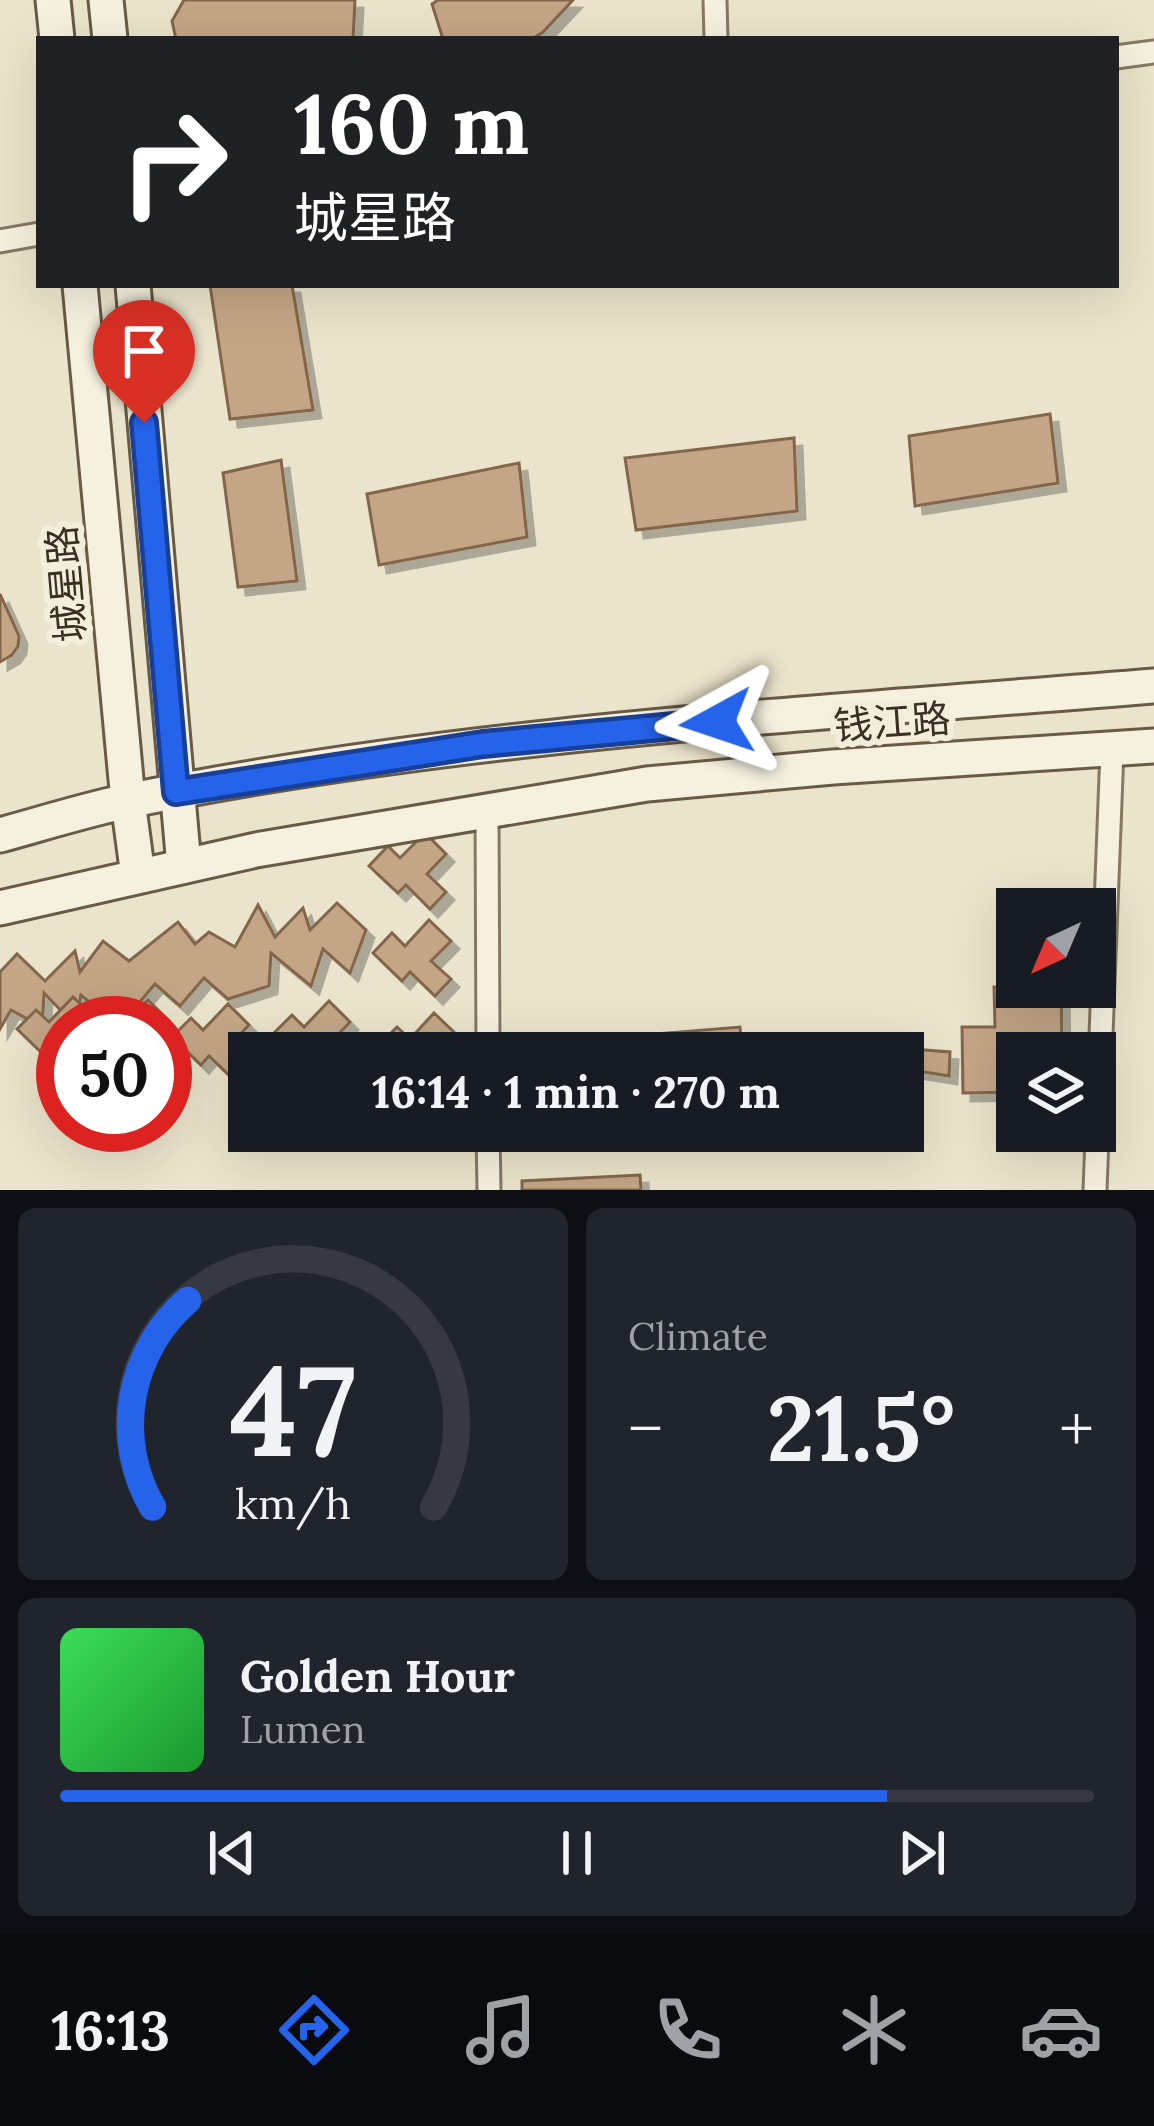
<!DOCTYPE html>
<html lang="en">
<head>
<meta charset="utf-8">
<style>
  body { margin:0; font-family:Lora,"Noto Sans SC",serif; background:#20242c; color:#f1f3f6; height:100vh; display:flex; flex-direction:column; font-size:45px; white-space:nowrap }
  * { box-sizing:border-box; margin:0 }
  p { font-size:39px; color:#9ea1a6 }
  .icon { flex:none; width:66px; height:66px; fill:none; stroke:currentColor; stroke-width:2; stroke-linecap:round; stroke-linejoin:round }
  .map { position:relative; height:1190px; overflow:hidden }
  .panel { display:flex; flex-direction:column; gap:18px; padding:18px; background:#0d0f14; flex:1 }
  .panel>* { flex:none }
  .banner { position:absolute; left:36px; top:36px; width:1083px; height:252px; border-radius:0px; box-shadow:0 12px 48px #0002; background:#202124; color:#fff; overflow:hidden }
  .needle { width:78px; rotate:224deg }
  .tools { position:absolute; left:996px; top:888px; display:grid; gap:24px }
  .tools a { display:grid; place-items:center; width:120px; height:120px; border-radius:0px; background:#171b24; box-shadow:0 12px 48px #0002; font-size:60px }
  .speed { position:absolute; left:36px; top:996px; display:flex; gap:24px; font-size:60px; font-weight:700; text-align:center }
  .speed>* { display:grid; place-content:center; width:156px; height:156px; border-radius:50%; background:#171b24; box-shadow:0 12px 48px #0002; line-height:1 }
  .speed .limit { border:18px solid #d22; background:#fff; color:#111 }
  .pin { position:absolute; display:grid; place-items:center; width:102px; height:102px; color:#fff; margin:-123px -51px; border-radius:50% 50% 50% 0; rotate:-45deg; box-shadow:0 0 12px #0007 }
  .pin .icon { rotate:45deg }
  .me { position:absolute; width:132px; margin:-66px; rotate:265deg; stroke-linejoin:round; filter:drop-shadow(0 0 9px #0008) }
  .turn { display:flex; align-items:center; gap:42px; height:252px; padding:0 60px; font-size:54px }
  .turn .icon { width:156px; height:156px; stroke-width:2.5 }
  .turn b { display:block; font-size:84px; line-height:102px }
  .big { font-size:90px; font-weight:800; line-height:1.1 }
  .panel .widget { flex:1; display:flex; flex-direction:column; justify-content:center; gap:18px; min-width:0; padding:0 42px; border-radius:18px; background:#20242c }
  .panel .dial { align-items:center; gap:0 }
  .dial svg { height:312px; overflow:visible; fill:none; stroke:#363941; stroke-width:7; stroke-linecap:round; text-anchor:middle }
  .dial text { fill:#f1f3f6; stroke:none }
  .song { display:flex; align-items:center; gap:36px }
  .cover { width:144px; height:144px; border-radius:18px; background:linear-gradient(135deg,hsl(130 70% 55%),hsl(130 70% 35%)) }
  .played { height:12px; border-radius:6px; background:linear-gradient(90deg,#2563eb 80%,#363941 80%) }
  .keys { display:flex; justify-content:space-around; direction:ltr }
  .heat { display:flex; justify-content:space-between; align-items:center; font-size:66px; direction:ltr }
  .panel .tiles { flex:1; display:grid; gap:18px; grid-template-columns:1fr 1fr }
  .widget:last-child { grid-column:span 2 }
  .trip { position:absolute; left:228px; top:1032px; width:696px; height:120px; border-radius:0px; background:#171b24; box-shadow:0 12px 48px #0002; font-weight:800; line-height:120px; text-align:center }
  .tab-bar { display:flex; height:192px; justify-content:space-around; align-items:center; background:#090b0e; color:#9ea1a6 }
  .tab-bar .icon { width:84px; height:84px }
  .tab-bar .active { color:#2563eb }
  .tab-bar b { font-size:54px; color:#f1f3f6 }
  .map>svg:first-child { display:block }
  .building { fill:#c4a686; stroke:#83664a; stroke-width:3; filter:url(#shadow) }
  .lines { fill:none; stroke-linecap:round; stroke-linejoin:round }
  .street-casing { stroke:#867861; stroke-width:27 }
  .secondary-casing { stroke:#685a44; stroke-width:39 }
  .street { stroke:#f6f1df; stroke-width:21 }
  .secondary { stroke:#f6f1df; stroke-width:33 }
  .route-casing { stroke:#184099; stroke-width:30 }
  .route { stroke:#2563eb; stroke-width:21 }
  .labels { text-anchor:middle; stroke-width:12; stroke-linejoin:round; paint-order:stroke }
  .street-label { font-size:39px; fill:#392f23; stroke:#f3eedb }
</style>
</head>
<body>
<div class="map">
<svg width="1154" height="1190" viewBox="0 0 1154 1190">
  <defs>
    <filter id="shadow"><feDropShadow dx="8" dy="8" stdDeviation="0" flood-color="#0004"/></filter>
  </defs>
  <rect width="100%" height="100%" fill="#ebe4cc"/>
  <g class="building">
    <polygon points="184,0 355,0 353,39 176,39 172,21"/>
    <polygon points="438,0 573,0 543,32 532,39 443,39 432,4"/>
    <polygon points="210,285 292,285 313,410 230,419"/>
    <polygon points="1050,414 1058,483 915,506 909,436"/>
    <polygon points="794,438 797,511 636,530 625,458"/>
    <polygon points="281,460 297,581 238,587 223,473"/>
    <polygon points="519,463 527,537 379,565 367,494"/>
    <polygon points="0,594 19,636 18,646 12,655 0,662"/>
    <polygon points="425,833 446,854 427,874 446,892 430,909 406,885 398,893 369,866 388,846 400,858"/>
    <polygon points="337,903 366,930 350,973 323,949 311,986 271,953 269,986 228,999 204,978 180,1006 155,984 122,1023 115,1023 81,995 76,1023 73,1023 44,993 42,1027 11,1010 0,1029 0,972 17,954 45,981 75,951 80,972 103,941 129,961 178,922 195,944 209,932 235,947 258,905 275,937 303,908 310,930"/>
    <polygon points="429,920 451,941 431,961 451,979 435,996 410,972 402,981 373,953 392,933 405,946"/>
    <polygon points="994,987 1061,987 1062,1053 1017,1053 1017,1092 963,1093 962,1027 995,1027"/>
    <polygon points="73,997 94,1017 89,1023 63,1023 63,1057 54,1049 46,1057 17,1029 36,1010 49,1022"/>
    <polygon points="148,1000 169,1021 165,1026 165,1023 126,1023"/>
    <polygon points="329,1001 350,1022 331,1042 342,1053 292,1053 273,1034 292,1015 304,1027"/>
    <polygon points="228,1004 249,1025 230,1045 249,1064 234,1080 209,1056 201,1065 172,1037 191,1018 203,1030"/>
    <polygon points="434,1013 456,1034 438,1053 385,1053 378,1046 397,1027 410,1039"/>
    <polygon points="740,1027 742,1053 532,1053 531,1044"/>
    <polygon points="886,1047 950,1052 949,1076 912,1070 910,1086 903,1084 903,1053 884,1053"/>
    <polygon points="640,1175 641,1190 522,1190 522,1181"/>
  </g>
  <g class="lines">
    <g class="street-casing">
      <g id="street">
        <polyline points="715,0 716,39"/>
        <polyline points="1116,57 1154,52"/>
        <polyline points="0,241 39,234"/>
        <polyline points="487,810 488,1053"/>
        <polyline points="488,1131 489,1190"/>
        <polyline points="1095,1190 1112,750"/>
      </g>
    </g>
    <g class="secondary-casing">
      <g id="secondary">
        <polyline points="53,0 57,39"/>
        <polyline points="106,0 110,39"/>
        <polyline points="80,285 128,801 138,876"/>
        <polyline points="133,285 184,866"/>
        <path d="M0 835C44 823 88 809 132 800 469 732 813 714 1154 686"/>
        <polyline points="0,908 256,850 647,784 833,767 1154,746"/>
      </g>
    </g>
    <use href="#street" class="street"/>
    <use href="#secondary" class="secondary"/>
  </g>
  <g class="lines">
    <g class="route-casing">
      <polyline id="route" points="144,423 176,792 483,744 717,722"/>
    </g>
    <use href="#route" class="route"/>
  </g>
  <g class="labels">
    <g class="street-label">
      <text transform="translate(66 584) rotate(-95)" y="14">城星路</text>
      <text transform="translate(892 722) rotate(-4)" y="14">钱江路</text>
    </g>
  </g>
</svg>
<div class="tools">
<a><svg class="needle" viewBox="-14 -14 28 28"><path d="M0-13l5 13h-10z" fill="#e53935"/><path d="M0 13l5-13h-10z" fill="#9ea1a6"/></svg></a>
<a><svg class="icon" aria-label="layers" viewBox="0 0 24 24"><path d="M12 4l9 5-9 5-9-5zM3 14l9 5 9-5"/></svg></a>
</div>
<div class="speed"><div class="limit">50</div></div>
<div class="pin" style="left:144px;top:423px;background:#d93025"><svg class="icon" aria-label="arrive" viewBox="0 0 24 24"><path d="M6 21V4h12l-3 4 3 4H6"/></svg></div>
<svg class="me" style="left:717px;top:722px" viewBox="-20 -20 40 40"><path d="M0-17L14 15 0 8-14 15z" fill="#2563eb" stroke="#fff" stroke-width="4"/></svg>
<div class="trip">16:14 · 1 min · 270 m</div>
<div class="banner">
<div class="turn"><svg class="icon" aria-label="right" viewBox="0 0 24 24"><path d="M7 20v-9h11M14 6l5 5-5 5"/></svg><div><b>160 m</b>城星路</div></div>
</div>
</div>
<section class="panel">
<div class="tiles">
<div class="widget dial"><svg viewBox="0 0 100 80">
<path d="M14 69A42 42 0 1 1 86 69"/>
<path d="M14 69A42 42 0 0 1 23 16" stroke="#2563eb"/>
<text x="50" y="56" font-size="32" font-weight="700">47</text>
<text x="50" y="72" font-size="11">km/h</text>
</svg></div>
<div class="widget"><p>Climate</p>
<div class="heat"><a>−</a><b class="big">21.5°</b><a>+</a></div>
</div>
<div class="widget">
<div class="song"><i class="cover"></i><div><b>Golden Hour</b><p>Lumen</p></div></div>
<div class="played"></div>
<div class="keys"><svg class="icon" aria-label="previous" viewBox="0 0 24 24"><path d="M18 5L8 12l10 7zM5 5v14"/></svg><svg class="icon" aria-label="pause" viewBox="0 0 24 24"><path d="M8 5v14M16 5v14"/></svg><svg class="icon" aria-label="next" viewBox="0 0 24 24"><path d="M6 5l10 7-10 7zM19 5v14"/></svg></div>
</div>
</div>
</section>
<nav class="tab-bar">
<b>16:13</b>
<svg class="icon active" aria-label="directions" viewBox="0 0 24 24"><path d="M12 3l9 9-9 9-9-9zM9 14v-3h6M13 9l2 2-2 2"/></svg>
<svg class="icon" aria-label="music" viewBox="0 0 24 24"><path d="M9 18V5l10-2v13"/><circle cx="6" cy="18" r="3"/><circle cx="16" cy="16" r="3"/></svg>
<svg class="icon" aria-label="phone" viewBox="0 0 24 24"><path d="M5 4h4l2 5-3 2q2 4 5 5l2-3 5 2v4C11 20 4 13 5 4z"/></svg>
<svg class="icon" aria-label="climate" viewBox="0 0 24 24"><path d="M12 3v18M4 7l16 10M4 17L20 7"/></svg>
<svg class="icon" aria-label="car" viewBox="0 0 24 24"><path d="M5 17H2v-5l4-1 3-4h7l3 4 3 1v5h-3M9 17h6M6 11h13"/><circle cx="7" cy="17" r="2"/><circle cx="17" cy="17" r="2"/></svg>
</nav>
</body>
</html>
